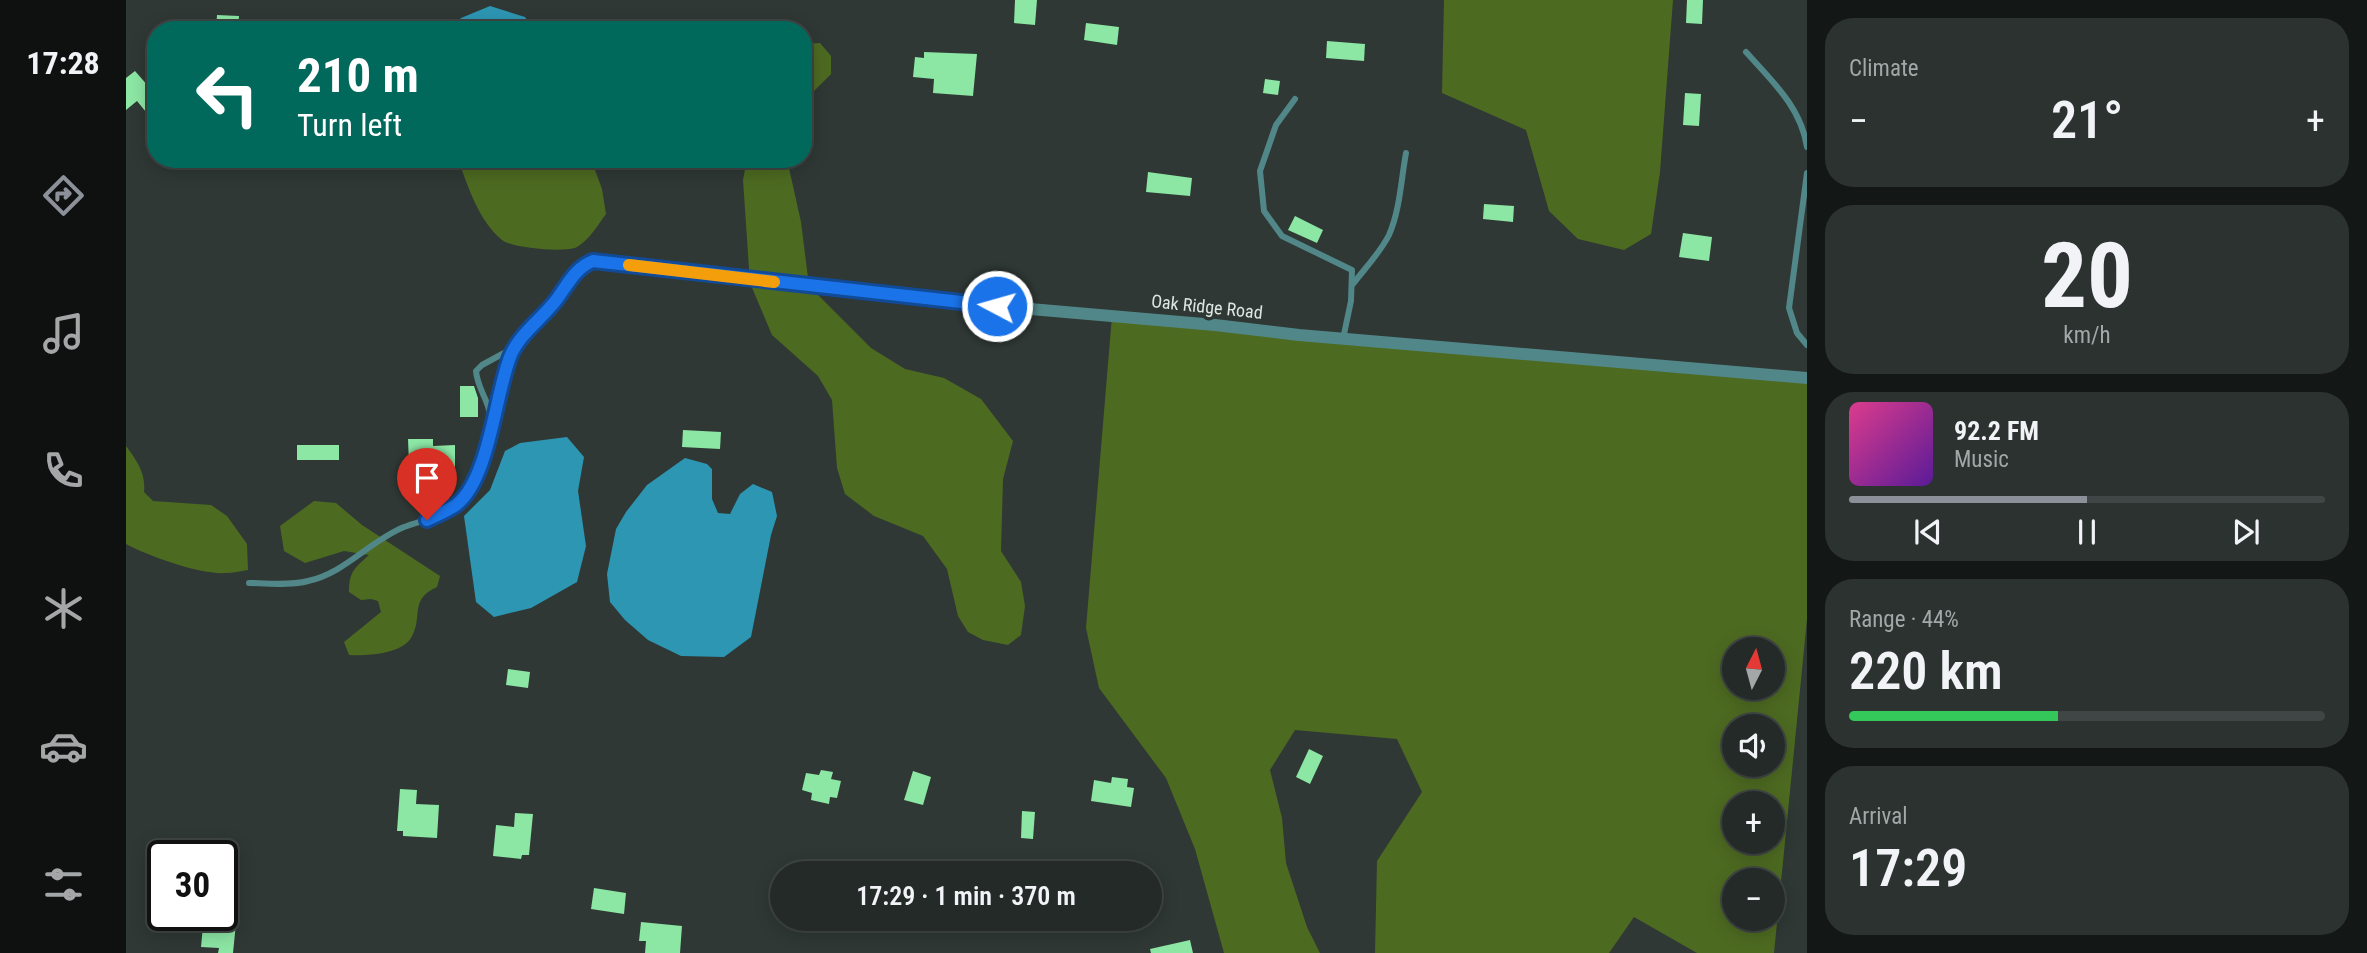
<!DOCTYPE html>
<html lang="en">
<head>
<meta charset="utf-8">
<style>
  body { margin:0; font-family:"Roboto Condensed",sans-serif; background:#2b3230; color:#f1f3f6; height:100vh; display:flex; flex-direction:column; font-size:26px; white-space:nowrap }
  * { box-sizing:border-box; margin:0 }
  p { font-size:23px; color:#a3a7a8 }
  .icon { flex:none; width:38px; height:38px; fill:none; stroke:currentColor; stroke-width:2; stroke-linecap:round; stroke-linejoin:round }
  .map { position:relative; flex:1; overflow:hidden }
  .side { display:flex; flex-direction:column; gap:18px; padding:18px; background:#131716; width:560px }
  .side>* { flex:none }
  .banner { position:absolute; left:21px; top:21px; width:665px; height:147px; border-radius:28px; box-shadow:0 4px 18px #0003,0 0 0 2px #404645; background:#00695c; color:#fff; overflow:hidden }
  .needle { width:46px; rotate:6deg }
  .tools { position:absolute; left:1596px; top:637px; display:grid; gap:14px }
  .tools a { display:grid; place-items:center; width:63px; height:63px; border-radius:50%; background:#232a28; box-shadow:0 4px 18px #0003,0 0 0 2px #404645; font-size:35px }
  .speed { position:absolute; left:21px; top:840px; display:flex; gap:14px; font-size:35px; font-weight:700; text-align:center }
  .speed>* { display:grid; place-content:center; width:91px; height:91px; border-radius:50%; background:#232a28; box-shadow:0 4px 18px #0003,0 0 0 2px #404645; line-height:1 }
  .speed .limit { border:4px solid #111; border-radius:10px; background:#fff; color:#111 }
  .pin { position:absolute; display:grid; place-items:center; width:60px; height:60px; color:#fff; margin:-72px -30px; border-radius:50% 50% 50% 0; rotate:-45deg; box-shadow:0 0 7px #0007 }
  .pin .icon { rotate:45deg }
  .me { position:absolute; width:77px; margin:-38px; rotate:276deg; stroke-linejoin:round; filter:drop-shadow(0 0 5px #0008) }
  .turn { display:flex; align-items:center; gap:24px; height:147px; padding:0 35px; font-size:32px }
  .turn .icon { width:91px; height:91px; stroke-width:2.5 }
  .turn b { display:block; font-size:49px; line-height:60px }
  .big { font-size:52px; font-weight:600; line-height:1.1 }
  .side .widget { flex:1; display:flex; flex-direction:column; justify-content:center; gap:10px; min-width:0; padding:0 24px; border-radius:28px; background:#2b3230 }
  .side .dial { align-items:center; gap:0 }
  .dial b { font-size:91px; line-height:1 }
  .song { display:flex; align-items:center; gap:21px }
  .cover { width:84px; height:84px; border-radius:10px; background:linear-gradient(135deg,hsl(330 70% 55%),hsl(270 70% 35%)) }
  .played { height:7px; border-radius:4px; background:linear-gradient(90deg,#8c9099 50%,#404645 50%) }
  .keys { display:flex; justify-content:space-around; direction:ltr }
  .heat { display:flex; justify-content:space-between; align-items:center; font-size:38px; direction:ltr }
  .charge { height:10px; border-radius:5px; background:linear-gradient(90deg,#34c759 44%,#404645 0) }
  .trip { position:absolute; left:644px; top:861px; width:392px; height:70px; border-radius:35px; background:#232a28; box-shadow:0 4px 18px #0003,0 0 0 2px #404645; font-weight:600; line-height:70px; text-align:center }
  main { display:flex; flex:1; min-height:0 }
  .dock { display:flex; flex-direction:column; width:126px; justify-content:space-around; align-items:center; background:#0e1110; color:#a3a7a8 }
  .dock .icon { width:49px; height:49px }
  .dock .selected { color:#8c9099 }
  .dock b { font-size:32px; color:#f1f3f6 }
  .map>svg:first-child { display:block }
  .green { fill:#4d6a21; fill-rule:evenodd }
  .water { fill:#2d96b3 }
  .building { fill:#8ce6a4 }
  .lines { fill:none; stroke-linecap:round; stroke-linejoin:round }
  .service { stroke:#518788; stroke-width:6 }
  .minor { stroke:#518788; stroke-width:12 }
  .route-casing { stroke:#114b97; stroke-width:18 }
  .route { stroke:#1a73e8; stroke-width:12 }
  .slow { stroke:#f59e0b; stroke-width:12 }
  .labels { text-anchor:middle; stroke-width:7; stroke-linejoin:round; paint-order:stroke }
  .street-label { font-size:18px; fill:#dfe5e3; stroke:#2f3835 }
</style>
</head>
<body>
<main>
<nav class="dock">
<b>17:28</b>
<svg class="icon selected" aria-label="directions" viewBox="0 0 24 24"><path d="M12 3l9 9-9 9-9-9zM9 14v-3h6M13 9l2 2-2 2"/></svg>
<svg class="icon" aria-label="music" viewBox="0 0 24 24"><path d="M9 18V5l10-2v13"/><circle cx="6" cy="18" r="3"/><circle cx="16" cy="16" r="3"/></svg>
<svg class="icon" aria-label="phone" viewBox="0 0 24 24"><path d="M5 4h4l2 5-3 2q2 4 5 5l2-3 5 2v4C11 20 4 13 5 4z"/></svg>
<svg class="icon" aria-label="climate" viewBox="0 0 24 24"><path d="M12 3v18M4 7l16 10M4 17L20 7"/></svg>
<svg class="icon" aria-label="car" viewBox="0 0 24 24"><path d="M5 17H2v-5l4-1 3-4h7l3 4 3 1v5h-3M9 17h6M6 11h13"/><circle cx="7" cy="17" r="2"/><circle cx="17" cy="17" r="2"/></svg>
<svg class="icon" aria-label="filters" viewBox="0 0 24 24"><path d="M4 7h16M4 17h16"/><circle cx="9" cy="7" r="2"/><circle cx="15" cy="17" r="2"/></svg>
</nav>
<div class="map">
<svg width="1681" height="953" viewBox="0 0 1681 953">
  <rect width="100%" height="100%" fill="#2f3835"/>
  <g class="green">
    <polygon points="1318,0 1547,0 1534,172 1525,234 1498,250 1452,239 1423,211 1400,130 1316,93"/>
    <polygon points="694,43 705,56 705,74 684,95 677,107 677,44"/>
    <path d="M332 159H465L476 189 480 214C472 225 463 240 451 247 439 253 386 248 376 240 353 221 342 187 332 159Z"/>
    <polygon points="621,159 661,159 675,222 683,286 745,348 779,369 818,378 855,399 887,441 877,479 875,551 895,582 899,606 895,635 882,645 857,640 842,632 832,616 821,569 797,536 748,516 719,494 711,468 706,400 692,376 646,335 624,283 617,180"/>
    <path d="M986 316 1681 383V619L1648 953H1571L1508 917 1483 953H1249L1251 861 1296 792 1271 739 1169 730 1144 770 1156 818 1160 863 1181 927 1194 953H1098L1069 849 1040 778 973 688 960 628ZM1608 649H1647V688H1608ZM1608 726H1647V765H1608ZM1608 803H1647V842H1608ZM1608 880H1647V919H1608Z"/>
    <path d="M0 446C11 461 20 473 18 492L27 501 85 505 101 516 121 544 122 570C114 571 107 573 100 573 75 575 22 556 0 544Z"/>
    <path d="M188 501 210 503 236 525 314 576 311 587C282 600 298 617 285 638 275 654 241 656 223 655L218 642 255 612 252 601 245 599 235 600 223 592C223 571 229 568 243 555L218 551 179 563 158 551 154 526Z"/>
  </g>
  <g class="water">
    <polygon points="364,6 399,17 408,30 326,30 335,18"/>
    <polygon points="441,437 458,457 452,491 460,546 451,582 405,608 368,617 350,602 338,516 364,490 379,451 394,443"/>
    <polygon points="559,458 581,464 586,469 586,499 592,513 604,514 614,494 627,484 646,492 651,516 645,535 625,637 598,657 555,656 522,640 499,620 484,602 481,574 490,529 500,512 521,485"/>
  </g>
  <g class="building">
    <polygon points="889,0 911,0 909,25 888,23"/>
    <polygon points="1561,0 1577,0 1576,24 1560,23"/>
    <polygon points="91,15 113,16 112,30 90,30"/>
    <polygon points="960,23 993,27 991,45 958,40"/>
    <polygon points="1201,41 1239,44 1238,61 1200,58"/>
    <polygon points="798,52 851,54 847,96 807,93 808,79 787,77 789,57 798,58"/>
    <polygon points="9,71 30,95 30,103 20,112 11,101 0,110 0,78"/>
    <polygon points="1139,79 1154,81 1152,95 1137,93"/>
    <polygon points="1559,93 1575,94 1573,126 1557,125"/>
    <polygon points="1022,172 1066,178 1064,196 1020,192"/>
    <polygon points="1358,204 1388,206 1387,222 1357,219"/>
    <polygon points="1169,216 1197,230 1191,243 1162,230"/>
    <polygon points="1557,233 1586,237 1583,261 1553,257"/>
    <polygon points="334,386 348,386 352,398 352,417 334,417"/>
    <polygon points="557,430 595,432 594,449 556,447"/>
    <polygon points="282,439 307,439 307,446 329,445 329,469 304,470 304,464 283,464"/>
    <rect x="171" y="445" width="42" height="15"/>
    <polygon points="382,669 404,672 402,688 380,685"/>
    <polygon points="1183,749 1197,756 1184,784 1170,777"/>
    <polygon points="695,770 707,772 705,779 715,781 711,798 704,797 703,804 685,800 686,793 676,790 680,773 693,775"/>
    <polygon points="787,771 805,777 797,805 778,800"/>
    <polygon points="986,777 1002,779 1001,787 1008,788 1005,807 965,801 968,780 985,783"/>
    <polygon points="274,789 291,790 290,804 313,805 311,838 277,836 277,831 271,831"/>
    <polygon points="896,811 909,812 907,839 895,838"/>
    <polygon points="389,813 407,814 403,855 396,855 395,859 367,856 370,825 388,827"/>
    <polygon points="468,888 500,893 498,914 465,909"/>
    <polygon points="78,915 96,916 95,922 110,923 107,953 92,953 93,948 75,947"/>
    <polygon points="515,922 556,926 554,953 519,953 520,941 513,941"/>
    <polygon points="1064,940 1067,953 1025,953 1024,949"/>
  </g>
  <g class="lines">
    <g class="service">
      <path d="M1620 52C1646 81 1675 107 1681 147"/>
      <polyline points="1169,99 1150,125 1134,171 1138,211 1156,236 1226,270 1225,301 1217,339"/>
      <polyline points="1681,173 1663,308 1671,333 1681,345"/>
      <path d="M1227 284C1239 268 1254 253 1263 235 1274 210 1275 180 1280 153"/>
      <polyline points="367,419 384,358 389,347"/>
      <path d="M123 583C142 583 163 586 182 581 219 573 242 542 278 527 296 520 317 517 332 504 342 495 352 476 357 463 363 443 369 421 360 401 356 391 351 383 350 371L356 365 389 347 431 300 457 265 467 261 478 262"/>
    </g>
    <polyline class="minor" points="478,262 871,306 1089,325 1173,335 1681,378"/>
  </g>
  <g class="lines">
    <g class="route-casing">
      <path id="route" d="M301 520C311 515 321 511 330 505 363 480 369 396 384 357 393 334 417 318 431 299 442 284 449 268 467 261L871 306"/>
    </g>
    <use href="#route" class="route"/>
    <polyline class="slow" points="503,265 648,282"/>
  </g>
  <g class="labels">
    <g class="street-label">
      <text transform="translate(1081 307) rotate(6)" y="6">Oak Ridge Road</text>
    </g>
  </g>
</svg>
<div class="tools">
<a><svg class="needle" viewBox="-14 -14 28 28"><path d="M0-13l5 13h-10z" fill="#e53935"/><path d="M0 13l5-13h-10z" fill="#a3a7a8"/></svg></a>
<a><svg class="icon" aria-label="sound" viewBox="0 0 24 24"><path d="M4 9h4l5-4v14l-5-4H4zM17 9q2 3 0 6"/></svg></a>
<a>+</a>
<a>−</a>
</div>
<div class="speed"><div class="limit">30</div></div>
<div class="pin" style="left:301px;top:520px;background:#d93025"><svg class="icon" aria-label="arrive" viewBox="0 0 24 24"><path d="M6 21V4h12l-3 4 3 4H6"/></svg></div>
<svg class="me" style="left:871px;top:306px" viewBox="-20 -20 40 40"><circle r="17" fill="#1a73e8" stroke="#fff" stroke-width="3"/><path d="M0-11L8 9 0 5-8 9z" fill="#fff"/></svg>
<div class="trip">17:29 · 1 min · 370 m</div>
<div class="banner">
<div class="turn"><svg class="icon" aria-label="left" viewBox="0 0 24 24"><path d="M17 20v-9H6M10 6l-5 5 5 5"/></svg><div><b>210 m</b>Turn left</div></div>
</div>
</div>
<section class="side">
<div class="widget"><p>Climate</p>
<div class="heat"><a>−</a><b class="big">21°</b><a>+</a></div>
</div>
<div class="widget dial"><b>20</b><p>km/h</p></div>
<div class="widget">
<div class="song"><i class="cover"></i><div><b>92.2 FM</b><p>Music</p></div></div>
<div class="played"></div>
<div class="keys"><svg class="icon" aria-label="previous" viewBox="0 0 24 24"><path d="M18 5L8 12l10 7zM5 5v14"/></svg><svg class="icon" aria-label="pause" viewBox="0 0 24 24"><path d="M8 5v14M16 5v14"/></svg><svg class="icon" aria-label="next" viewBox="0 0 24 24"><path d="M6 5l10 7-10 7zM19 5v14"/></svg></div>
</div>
<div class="widget"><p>Range · 44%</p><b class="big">220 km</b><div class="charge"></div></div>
<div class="widget"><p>Arrival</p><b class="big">17:29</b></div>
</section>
</main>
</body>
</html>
